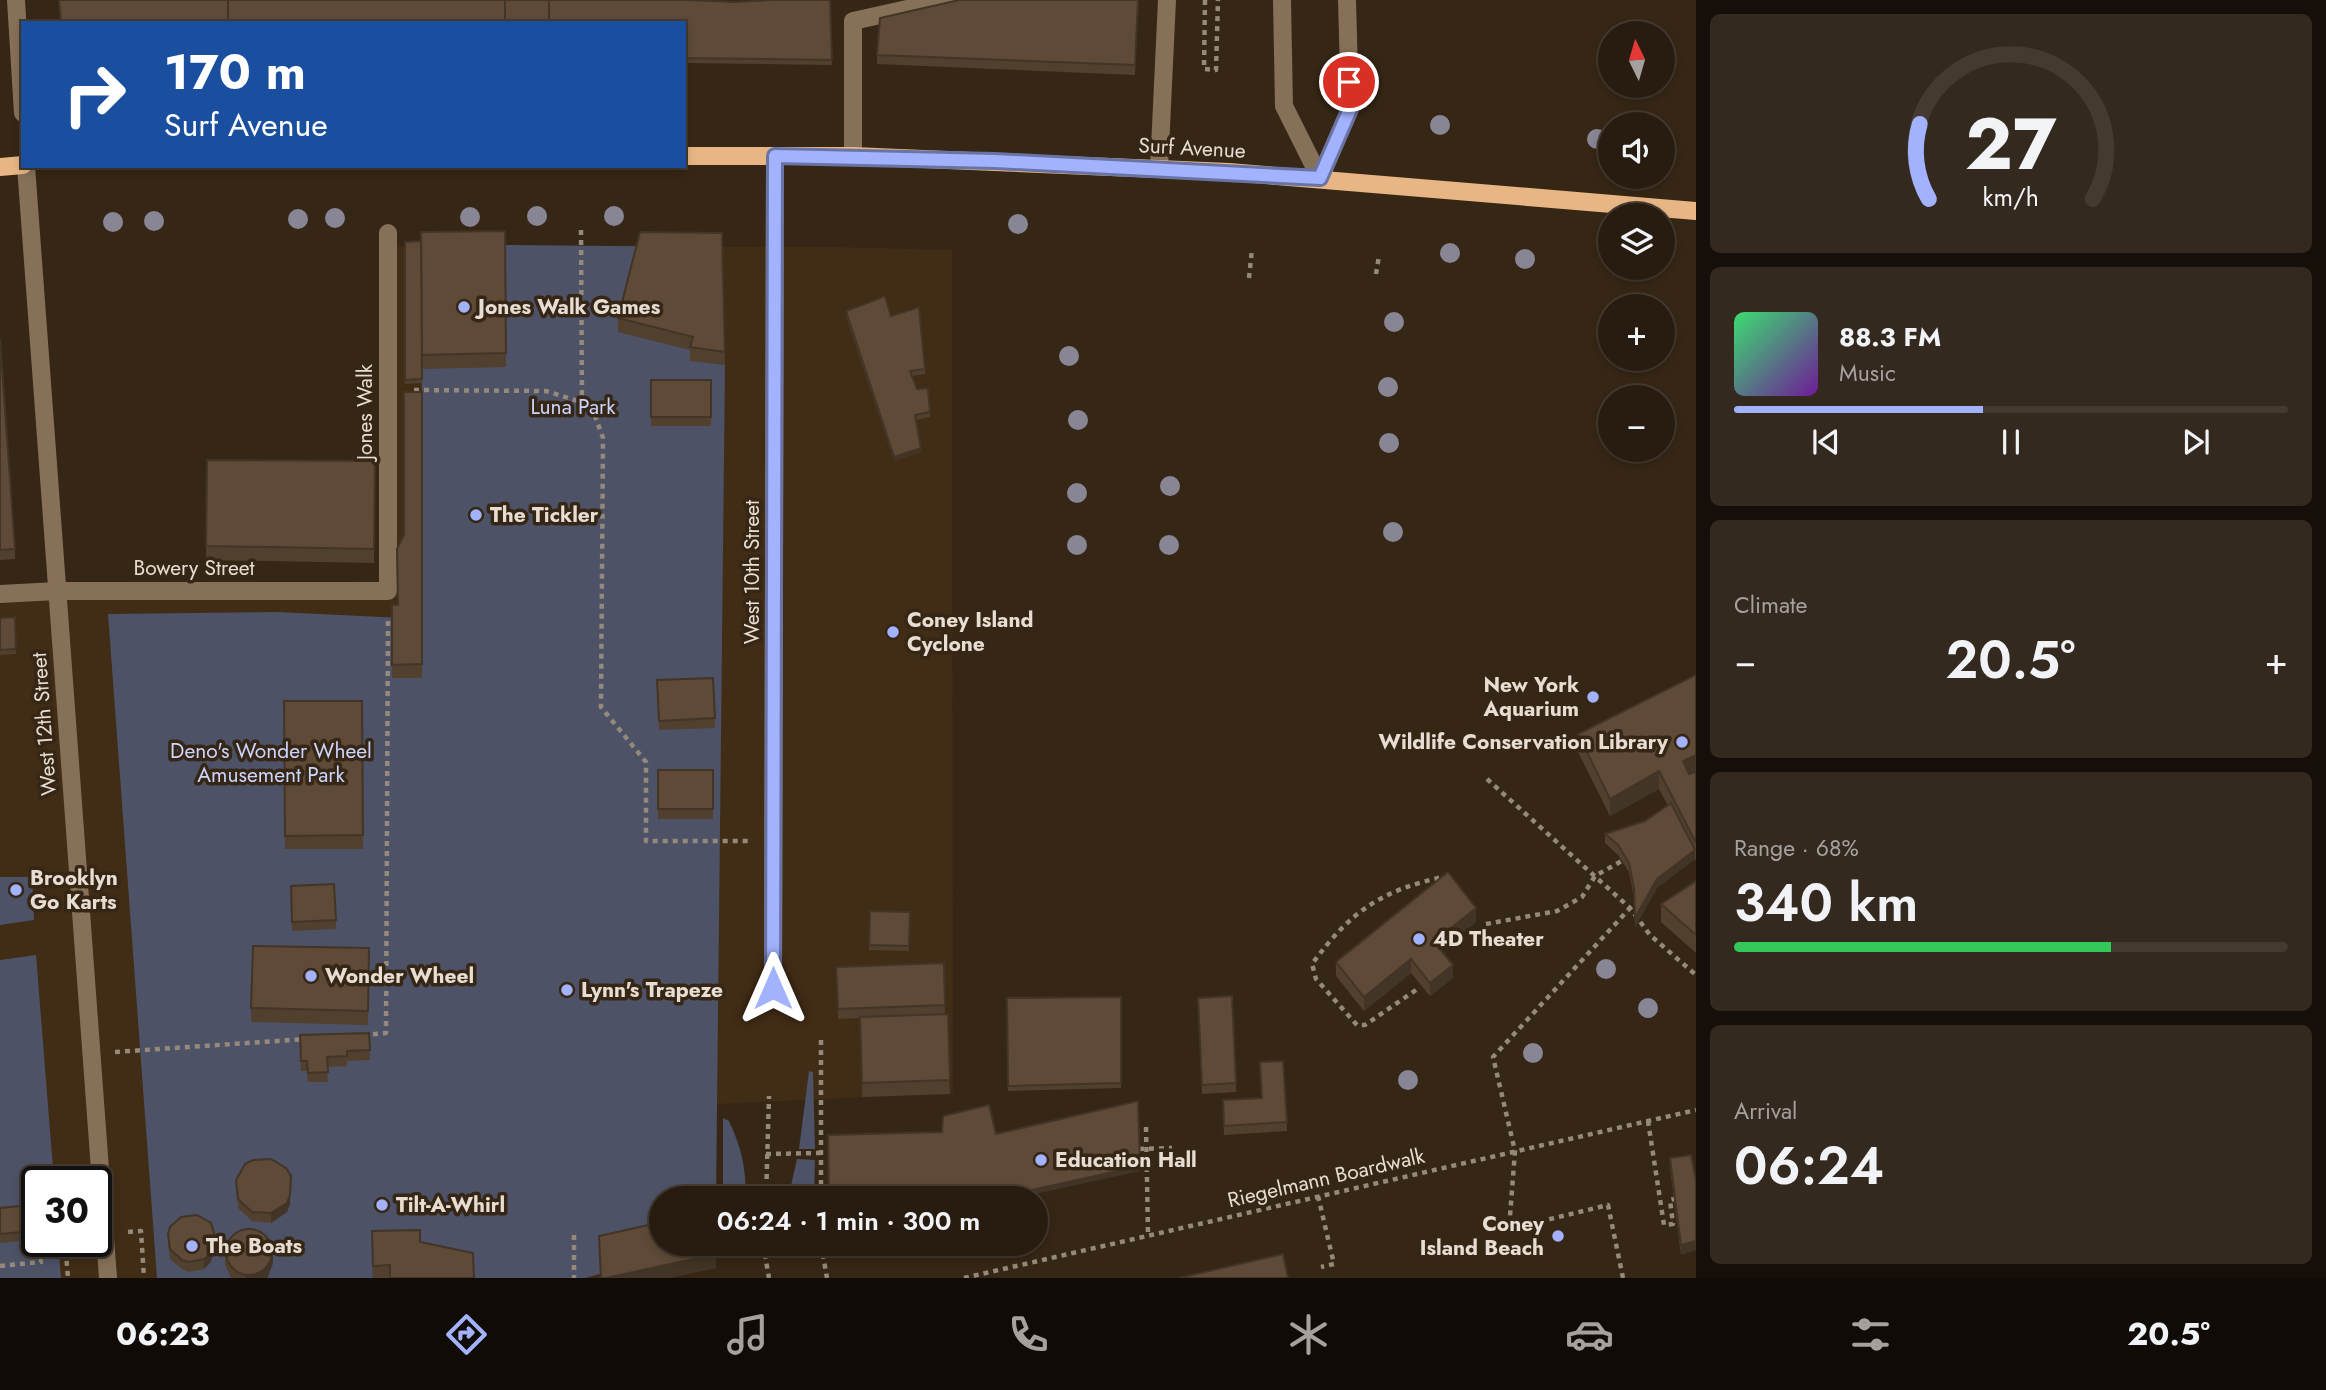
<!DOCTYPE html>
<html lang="en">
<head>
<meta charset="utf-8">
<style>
  body { margin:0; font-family:Jost,sans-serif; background:#34291e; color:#f1f3f6; height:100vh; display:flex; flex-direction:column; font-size:26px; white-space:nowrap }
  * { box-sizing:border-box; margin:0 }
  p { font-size:23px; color:#a5a19f }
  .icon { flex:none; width:38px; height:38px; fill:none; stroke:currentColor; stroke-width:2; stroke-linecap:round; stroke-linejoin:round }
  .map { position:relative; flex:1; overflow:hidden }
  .drawer { display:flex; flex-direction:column; gap:14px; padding:14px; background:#160f09; width:630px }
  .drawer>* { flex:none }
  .top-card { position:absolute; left:21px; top:21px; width:665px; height:147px; border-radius:0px; box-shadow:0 4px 10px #0003,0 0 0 2px #443a30; background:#1a4fa0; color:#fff; overflow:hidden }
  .needle { width:46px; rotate:355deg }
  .fabs { position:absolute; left:1598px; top:21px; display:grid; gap:14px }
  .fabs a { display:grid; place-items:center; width:77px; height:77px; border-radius:50%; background:#281c10; box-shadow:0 4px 10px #0003,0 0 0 2px #443a30; font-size:35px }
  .speed { position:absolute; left:21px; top:1166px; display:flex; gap:14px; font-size:35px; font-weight:700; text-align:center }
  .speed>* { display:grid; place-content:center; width:91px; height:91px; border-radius:50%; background:#281c10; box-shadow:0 4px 10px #0003,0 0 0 2px #443a30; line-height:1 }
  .speed .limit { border:4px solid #111; border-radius:10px; background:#fff; color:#111 }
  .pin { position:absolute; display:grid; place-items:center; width:60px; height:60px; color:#fff; margin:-30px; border:4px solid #fff; border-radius:50%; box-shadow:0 2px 7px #0007 }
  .me { position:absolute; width:77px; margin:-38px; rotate:0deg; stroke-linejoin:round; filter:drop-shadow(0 0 5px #0008) }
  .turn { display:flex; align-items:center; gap:24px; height:147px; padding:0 28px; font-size:32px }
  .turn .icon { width:91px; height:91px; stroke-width:2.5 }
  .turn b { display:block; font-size:49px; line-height:60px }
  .big { font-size:52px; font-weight:600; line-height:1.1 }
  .drawer .tile { flex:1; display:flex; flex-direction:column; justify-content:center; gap:10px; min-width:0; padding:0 24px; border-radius:10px; background:#34291e }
  .drawer .dial { align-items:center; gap:0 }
  .dial svg { height:182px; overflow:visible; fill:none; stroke:#443a30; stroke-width:7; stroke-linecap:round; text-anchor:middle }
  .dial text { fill:#f1f3f6; stroke:none }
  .song { display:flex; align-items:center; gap:21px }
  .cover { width:84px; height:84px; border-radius:10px; background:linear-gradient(135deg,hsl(140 70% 55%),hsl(280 70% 35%)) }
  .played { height:7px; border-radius:4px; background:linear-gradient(90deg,#a2b2fd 45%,#443a30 45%) }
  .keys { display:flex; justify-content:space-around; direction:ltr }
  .heat { display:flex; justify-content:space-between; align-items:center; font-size:38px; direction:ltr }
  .charge { height:10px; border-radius:5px; background:linear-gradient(90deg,#34c759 68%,#443a30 0) }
  .trip { position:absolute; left:649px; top:1186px; width:399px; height:70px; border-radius:35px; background:#281c10; box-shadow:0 4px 10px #0003,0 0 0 2px #443a30; font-weight:600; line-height:70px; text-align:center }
  .menu { display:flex; height:112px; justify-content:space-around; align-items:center; background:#100b06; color:#a5a19f }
  .menu .icon { width:49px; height:49px }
  .menu .on { color:#a2b2fd }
  .menu b { font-size:32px; color:#f1f3f6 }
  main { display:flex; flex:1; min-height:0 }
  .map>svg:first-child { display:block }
  .built { fill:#412c16; fill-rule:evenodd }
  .green { fill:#4d5267 }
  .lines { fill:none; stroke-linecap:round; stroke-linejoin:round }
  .path { stroke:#95897b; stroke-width:4.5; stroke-dasharray:5 5; stroke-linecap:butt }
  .minor { stroke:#877058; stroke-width:18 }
  .major { stroke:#e7b684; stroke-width:18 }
  .tree { fill:#888695 }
  .wall { fill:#51402e }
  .shaded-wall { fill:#423426 }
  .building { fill:#5e4a36; stroke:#423426; stroke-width:2 }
  .route-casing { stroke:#6974a4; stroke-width:18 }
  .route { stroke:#a2b2fd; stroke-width:12 }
  .poi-dot { fill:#a2b2fd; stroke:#362615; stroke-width:2.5 }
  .labels { text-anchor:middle; stroke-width:7; stroke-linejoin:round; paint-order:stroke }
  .street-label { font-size:21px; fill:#e7ddd2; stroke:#362615 }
  .poi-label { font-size:21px; font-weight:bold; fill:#e7ddd2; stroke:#362615; text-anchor:start }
  .park-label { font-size:21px; fill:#cbd5fd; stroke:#362615 }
</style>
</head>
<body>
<main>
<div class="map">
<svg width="1696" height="1278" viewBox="0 0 1696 1278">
  <rect width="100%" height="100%" fill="#362615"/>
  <path class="built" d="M405 246 836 247 952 250 953 1093 717 1104 716 1199H662V1244H716V1268L672 1278H0V593L383 581 380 248ZM37 1181H96V1241H37Z"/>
  <g class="green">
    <polygon points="505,245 722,247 725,365 716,1199 662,1199 661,1236 600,1274 585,1278 474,1278 372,1245 373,1278 157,1278 108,614 278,612 423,619 421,246"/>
    <polygon points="0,877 32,877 34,920 0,925"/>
    <polygon points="36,955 54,1181 37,1181 37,1241 58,1241 61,1278 0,1278 0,960"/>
    <polygon points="809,1071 813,1072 815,1149 799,1149"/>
    <path d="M723 1118 729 1121C741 1147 747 1169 745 1199H723Z"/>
    <polygon points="797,1159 815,1160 814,1199 788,1199"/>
  </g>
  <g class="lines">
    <g class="path">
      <polyline points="1205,0 1204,69 1216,70 1218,0"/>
      <polyline points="581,230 582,402"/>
      <polyline points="1376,274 1379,256"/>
      <polyline points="1249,278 1252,249"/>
      <polyline points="414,390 546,391 591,405 603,438 601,707 646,762 646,841 750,841"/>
      <polyline points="1487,779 1630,908 1650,935 1696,975"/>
      <polyline points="1486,924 1557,911 1582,897 1595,876 1627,858"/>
      <path d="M1416 990 1365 1025H1357L1316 979 1312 964C1351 911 1381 890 1447 876"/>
      <polyline points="363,1035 386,1033 388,617"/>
      <polyline points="821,1040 821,1199"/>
      <polyline points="115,1052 306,1039"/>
      <polyline points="1648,1121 1664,1225 1673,1224 1670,1200 1674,1199"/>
      <polyline points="1146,1127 1148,1234"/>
      <polyline points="1139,1149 1172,1148"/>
      <polyline points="766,1154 821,1153"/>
      <polyline points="1318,1196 1334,1264 1321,1267"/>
      <polyline points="766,1199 769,1096"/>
      <polyline points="128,1232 141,1231 144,1278"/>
      <polyline points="574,1235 574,1278"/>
      <polyline points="65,1241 68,1278"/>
      <polyline points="763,1244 769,1278"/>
      <polyline points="821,1244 827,1278"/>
      <polyline points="0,1266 41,1262 39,1241"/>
      <polyline points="964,1278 1696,1110"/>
      <polyline points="1623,1278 1608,1205 1509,1229 1515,1151 1493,1057 1630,908"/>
    </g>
    <g class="minor">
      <polyline points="16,0 23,113"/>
      <polyline points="1282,0 1284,106 1320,178"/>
      <polyline points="853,156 853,21 948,0"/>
      <polyline points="26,166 108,1278"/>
      <polyline points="1159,169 1167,0"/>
      <polyline points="1320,178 1350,109 1347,0"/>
      <polyline points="0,594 57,591 388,591 388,233"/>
      <polyline points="773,988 775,156"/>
    </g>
    <g class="major">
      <polyline points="684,156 853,156 1229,172 1696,211"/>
      <polyline points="0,167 23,165"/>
    </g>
  </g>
  <g class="tree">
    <circle cx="1440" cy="125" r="10"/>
    <circle cx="1597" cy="139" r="10"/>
    <circle cx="537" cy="216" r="10"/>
    <circle cx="614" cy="216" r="10"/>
    <circle cx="470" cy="217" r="10"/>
    <circle cx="335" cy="218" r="10"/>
    <circle cx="298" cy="219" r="10"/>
    <circle cx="154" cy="221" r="10"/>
    <circle cx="113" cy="222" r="10"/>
    <circle cx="1018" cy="224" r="10"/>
    <circle cx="1450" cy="253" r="10"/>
    <circle cx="1525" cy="259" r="10"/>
    <circle cx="1394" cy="322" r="10"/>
    <circle cx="1069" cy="356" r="10"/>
    <circle cx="1388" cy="387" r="10"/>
    <circle cx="1078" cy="420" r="10"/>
    <circle cx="1389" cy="443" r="10"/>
    <circle cx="1170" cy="486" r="10"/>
    <circle cx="1077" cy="493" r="10"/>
    <circle cx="1393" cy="532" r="10"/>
    <circle cx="1077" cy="545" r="10"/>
    <circle cx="1169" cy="545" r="10"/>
    <circle cx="1606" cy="969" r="10"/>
    <circle cx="1648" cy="1008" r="10"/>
    <circle cx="1533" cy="1053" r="10"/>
    <circle cx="1408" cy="1080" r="10"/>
  </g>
  <g class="wall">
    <polygon points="59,0 686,0 736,2 830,0 832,65 684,63 684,23 61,23"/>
    <polygon points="1138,0 1135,75 877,64 877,55"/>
    <polygon points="505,231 506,367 422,369 421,278 422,383 405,384 405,242 421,241"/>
    <polygon points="722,233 725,365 690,361 690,350 618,332 618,318"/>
    <polygon points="846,311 891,316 925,369 925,374 912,376 917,389 930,412 930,417 916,420 921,452 894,461 846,316"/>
    <polygon points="0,339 15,549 15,559 0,560"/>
    <rect x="651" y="380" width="60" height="46"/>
    <polygon points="422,392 422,678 392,678 392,605 398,605 404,535"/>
    <polygon points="207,460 375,461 374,563 206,560"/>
    <polygon points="15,617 16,654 0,655 0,618"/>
    <polygon points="1696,675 1696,861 1695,859 1657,888 1635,927 1634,898 1629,872 1618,855 1605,843 1605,834 1645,821 1668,806 1659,789 1610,816 1578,752 1578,734"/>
    <polygon points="713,678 715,728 659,730 657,680"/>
    <polygon points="284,701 362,701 363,849 285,849"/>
    <rect x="658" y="770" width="55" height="49"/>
    <polygon points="1696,881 1696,953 1661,922 1661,904"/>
    <polygon points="291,895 336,920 336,929 292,931"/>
    <polygon points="870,911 910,912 909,951 869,950"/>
    <polygon points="1476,922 1441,950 1453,978 1430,996 1411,973 1364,1011 1336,976 1336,962"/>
    <polygon points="369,948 368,1025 251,1022 251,1008"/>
    <polygon points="944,963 945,1014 950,1094 862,1097 860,1018 838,1019 836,967"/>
    <polygon points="1121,997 1121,1088 1008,1091 1007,998"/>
    <polygon points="1198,1007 1236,1083 1236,1092 1202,1094"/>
    <polygon points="369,1033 370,1060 347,1061 347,1066 327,1067 328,1082 308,1082 307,1071 301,1071 300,1045"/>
    <polygon points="1223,1110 1287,1122 1287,1131 1224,1135"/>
    <polygon points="1691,1155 1681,1255 1670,1167 1670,1158"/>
    <polygon points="291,1176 290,1204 287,1212 271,1223 252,1221 238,1208 236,1180"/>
    <polygon points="0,1208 32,1231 32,1240 0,1243"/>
    <polygon points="372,1231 420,1242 474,1278 373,1278"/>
    <polygon points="168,1234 216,1248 210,1263 204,1269 189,1272 182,1269 170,1259 168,1244"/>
    <polygon points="225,1255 273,1263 266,1278 231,1278 225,1264"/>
  </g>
  <g class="shaded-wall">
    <polygon points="921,448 921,452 894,461 894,457"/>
    <polygon points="1696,755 1696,773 1683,779 1683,761"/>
    <polygon points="1659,771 1659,789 1610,816 1610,799"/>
    <polygon points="1695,850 1695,859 1657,888 1635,927 1635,918 1657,879"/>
    <polygon points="1476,908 1476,922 1434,955 1434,942"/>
    <polygon points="1411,959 1411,973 1364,1011 1364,997"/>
    <polygon points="1453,965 1453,978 1430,996 1430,983"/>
    <polygon points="1140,1166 1140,1171 1012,1199 991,1199"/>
    <polygon points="290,1195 290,1204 287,1212 271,1223 271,1213"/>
    <polygon points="216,1239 216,1248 210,1263 204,1269 204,1259"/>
    <polygon points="1696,1241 1696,1250 1681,1255 1681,1245"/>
    <polygon points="273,1253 273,1263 268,1277 266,1278 246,1278 246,1276"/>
    <polygon points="716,1254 716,1268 669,1278 606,1278"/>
  </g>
  <g class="building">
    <polygon points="59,0 228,0 228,23 61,23"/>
    <rect x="228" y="0" width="277" height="23"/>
    <rect x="505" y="0" width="44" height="23"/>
    <polygon points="549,0 686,0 736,2 771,0 830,0 832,60 684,58 684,23 549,23"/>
    <polygon points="959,0 1138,0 1135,65 877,55 880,18"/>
    <polygon points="505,231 506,353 422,355 421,232"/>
    <polygon points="640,232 722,233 725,352 690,347 693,337 618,318"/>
    <polygon points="421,241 422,379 405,380 405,242"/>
    <polygon points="885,296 891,316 919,307 925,369 910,371 917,389 928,388 930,412 915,415 921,448 894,457 846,311"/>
    <polygon points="0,339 15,549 0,550"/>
    <rect x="651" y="380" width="60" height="37"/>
    <polygon points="404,392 422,392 422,664 392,665 392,605 398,605 397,549 404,535"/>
    <polygon points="207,460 375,461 374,549 206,546"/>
    <polygon points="15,617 16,649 0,650 0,618"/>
    <polygon points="1696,675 1696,755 1683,761 1689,774 1696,772 1696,843 1659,771 1610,799 1578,734"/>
    <polygon points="713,678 715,718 659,721 657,680"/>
    <polygon points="284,701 362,701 363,835 285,836"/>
    <rect x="658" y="770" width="55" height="39"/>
    <polygon points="1671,803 1695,850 1657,879 1635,918 1634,888 1629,863 1618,845 1605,834 1645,821"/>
    <polygon points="1448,872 1476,908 1434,942 1453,965 1430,983 1411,959 1364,997 1336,962"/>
    <polygon points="1696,881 1696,935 1661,904"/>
    <polygon points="334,884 336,920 292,922 291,886"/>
    <polygon points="870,911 910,912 909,946 869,945"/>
    <polygon points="253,946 369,948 368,1011 251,1008"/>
    <polygon points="944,963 945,1005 838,1009 836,967"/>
    <polygon points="1232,996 1236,1083 1202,1085 1198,998"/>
    <polygon points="1121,997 1121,1083 1008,1086 1007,998"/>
    <polygon points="948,1014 950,1080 862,1083 860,1017"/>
    <polygon points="369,1033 370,1050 347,1051 347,1056 327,1057 328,1072 308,1073 307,1061 301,1061 300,1035"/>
    <polygon points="1283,1061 1287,1122 1224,1126 1223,1100 1262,1098 1260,1062"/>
    <polygon points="1138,1101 1140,1166 991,1199 829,1199 828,1135 942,1132 943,1116 989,1105 996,1134"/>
    <polygon points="1691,1155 1696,1181 1696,1241 1681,1245 1670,1158"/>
    <polygon points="271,1159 286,1168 291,1176 290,1195 287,1203 271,1213 252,1212 238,1199 236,1180 245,1164 253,1160"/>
    <polygon points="29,1205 32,1231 0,1234 0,1208"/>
    <polygon points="197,1215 211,1223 216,1239 210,1254 204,1259 189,1262 182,1260 170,1249 168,1234 170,1227 181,1217"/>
    <polygon points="662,1222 662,1244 716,1244 716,1254 606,1278 601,1278 599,1236"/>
    <circle cx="249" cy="1252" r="23"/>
    <polygon points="420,1230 420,1242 473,1253 474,1278 390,1278 390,1265 373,1266 372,1231"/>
    <polygon points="1283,1254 1288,1278 1179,1278"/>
  </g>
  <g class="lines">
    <g class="route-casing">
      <polyline id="route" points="773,988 775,156 995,161 1320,178 1350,109 1349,82"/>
    </g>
    <use href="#route" class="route"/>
  </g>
  <g class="poi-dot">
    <circle cx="464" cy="307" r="7"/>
    <circle cx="476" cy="515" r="7"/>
    <circle cx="893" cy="632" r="7"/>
    <circle cx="1593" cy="697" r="7"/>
    <circle cx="1682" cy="742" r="7"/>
    <circle cx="16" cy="890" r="7"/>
    <circle cx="1419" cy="939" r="7"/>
    <circle cx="311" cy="976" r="7"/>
    <circle cx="567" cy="990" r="7"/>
    <circle cx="1041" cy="1160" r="7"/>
    <circle cx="382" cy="1205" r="7"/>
    <circle cx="1558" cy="1236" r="7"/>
    <circle cx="192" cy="1246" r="7"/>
  </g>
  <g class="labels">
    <g class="street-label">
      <text transform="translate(1192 148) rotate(3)" y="7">Surf Avenue</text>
      <text transform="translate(365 412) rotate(-90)" y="7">Jones Walk</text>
      <text x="194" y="575">Bowery Street</text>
      <text transform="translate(752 572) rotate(-90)" y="7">West 10th Street</text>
      <text transform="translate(44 724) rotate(-94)" y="7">West 12th Street</text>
      <text transform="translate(1326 1178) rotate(-13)" y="7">Riegelmann Boardwalk</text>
    </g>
    <g class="poi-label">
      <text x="478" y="314">Jones Walk Games</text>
      <text x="490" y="522">The Tickler</text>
      <text x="907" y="627">Coney Island<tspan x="907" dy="24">Cyclone</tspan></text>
      <text x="1579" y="692" text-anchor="end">New York<tspan x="1579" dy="24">Aquarium</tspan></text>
      <text x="1668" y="749" text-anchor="end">Wildlife Conservation Library</text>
      <text x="30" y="885">Brooklyn<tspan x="30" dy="24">Go Karts</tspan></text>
      <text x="1433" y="946">4D Theater</text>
      <text x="325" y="983">Wonder Wheel</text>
      <text x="581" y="997">Lynn's Trapeze</text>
      <text x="1055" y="1167">Education Hall</text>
      <text x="396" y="1212">Tilt-A-Whirl</text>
      <text x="1544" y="1231" text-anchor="end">Coney<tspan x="1544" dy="24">Island Beach</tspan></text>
      <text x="206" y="1253">The Boats</text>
    </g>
    <g class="park-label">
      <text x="573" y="414">Luna Park</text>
      <text x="271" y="758">Deno's Wonder Wheel<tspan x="271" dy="24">Amusement Park</tspan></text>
    </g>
  </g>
</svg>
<div class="fabs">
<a><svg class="needle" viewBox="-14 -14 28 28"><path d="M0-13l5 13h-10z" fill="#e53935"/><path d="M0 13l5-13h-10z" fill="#a5a19f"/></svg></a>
<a><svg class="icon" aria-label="sound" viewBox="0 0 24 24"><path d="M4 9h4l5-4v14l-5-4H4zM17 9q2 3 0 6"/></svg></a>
<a><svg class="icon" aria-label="layers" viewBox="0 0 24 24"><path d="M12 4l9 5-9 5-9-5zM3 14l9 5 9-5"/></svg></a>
<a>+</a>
<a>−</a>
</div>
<div class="speed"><div class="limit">30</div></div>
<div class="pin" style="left:1349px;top:82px;background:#d93025"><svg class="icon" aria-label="arrive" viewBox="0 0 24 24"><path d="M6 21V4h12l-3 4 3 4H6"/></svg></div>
<svg class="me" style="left:773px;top:988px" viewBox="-20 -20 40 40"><path d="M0-17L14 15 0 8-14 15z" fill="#a2b2fd" stroke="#fff" stroke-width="4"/></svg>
<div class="trip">06:24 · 1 min · 300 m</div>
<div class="top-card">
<div class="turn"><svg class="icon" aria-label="right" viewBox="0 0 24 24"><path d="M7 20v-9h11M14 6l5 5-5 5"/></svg><div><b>170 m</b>Surf Avenue</div></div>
</div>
</div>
<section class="drawer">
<div class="tile dial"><svg viewBox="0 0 100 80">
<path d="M14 69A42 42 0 1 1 86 69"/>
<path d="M14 69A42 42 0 0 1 10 36" stroke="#a2b2fd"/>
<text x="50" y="56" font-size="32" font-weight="700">27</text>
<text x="50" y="72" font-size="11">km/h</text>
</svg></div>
<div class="tile">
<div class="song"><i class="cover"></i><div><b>88.3 FM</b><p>Music</p></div></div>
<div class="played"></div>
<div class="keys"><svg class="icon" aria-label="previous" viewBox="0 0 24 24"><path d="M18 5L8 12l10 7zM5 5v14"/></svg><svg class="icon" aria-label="pause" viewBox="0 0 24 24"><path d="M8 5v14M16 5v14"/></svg><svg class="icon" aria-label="next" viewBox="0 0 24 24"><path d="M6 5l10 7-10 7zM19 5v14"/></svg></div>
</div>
<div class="tile"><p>Climate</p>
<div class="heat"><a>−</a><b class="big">20.5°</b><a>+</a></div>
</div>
<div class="tile"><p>Range · 68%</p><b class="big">340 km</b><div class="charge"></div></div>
<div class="tile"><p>Arrival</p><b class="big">06:24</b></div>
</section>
</main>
<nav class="menu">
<b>06:23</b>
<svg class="icon on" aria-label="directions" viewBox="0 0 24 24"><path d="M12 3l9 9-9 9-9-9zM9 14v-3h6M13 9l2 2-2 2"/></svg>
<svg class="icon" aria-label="music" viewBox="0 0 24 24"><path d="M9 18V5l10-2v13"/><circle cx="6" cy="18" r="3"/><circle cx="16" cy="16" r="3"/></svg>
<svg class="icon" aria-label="phone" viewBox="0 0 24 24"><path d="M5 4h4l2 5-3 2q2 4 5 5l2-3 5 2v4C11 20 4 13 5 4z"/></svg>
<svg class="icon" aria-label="climate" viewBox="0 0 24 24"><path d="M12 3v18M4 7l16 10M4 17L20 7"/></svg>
<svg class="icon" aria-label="car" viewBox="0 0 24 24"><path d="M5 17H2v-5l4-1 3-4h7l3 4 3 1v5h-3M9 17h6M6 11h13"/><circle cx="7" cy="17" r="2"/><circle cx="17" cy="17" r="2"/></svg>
<svg class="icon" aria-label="filters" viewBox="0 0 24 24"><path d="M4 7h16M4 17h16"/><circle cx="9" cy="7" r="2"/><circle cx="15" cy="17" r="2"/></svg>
<b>20.5°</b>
</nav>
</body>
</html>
